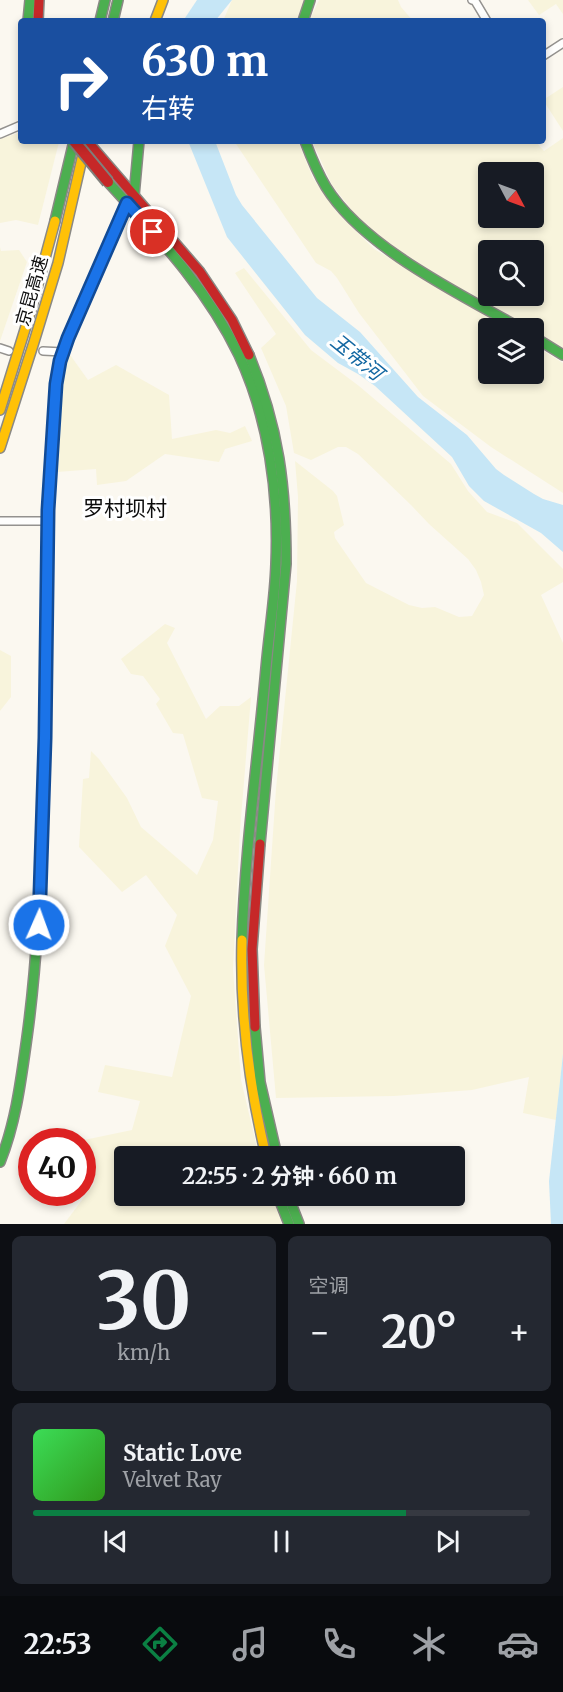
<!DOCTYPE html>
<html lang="zh">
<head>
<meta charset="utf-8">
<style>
  body { margin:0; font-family:Merriweather,"Noto Sans SC",serif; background:#242831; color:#f1f3f6; height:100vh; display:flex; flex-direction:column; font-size:22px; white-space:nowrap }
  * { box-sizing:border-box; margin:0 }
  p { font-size:20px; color:#9ea1a6 }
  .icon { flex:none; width:33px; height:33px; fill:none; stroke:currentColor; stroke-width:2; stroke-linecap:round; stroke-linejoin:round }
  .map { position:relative; height:1224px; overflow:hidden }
  .sheet { display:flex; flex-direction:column; gap:12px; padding:12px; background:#0d0f14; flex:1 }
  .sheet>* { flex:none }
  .banner { position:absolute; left:18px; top:18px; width:528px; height:126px; border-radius:6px; box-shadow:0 3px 9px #0003; background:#1a4fa0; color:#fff; overflow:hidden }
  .needle { width:39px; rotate:131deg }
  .tools { position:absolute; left:478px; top:162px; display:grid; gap:12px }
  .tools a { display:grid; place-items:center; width:66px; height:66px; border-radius:6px; background:#171b24; box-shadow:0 3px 9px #0003; font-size:30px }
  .speed { position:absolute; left:18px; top:1128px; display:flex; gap:12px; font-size:30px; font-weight:700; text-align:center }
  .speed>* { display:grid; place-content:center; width:78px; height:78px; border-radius:50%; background:#171b24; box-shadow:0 3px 9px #0003; line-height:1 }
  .speed .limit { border:9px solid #d22; background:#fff; color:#111 }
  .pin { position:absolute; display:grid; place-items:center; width:51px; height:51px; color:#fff; margin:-26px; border:3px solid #fff; border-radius:50%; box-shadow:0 2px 6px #0007 }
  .me { position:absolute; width:66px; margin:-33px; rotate:2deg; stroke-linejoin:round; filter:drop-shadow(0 0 4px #0008) }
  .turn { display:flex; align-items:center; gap:21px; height:126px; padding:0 24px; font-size:27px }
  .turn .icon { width:78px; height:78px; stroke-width:2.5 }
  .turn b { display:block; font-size:42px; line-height:51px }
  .big { font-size:45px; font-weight:700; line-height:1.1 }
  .sheet .widget { flex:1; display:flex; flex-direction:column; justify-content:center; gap:9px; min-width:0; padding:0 21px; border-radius:9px; background:#242831 }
  .sheet .dial { align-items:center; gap:0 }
  .dial b { font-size:78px; line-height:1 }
  .song { display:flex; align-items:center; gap:18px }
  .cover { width:72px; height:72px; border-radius:9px; background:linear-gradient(135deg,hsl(130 70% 55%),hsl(110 70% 35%)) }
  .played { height:6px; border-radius:3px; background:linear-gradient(90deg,#0b8043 75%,#363941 75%) }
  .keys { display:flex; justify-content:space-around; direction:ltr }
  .heat { display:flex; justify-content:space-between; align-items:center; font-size:33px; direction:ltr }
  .sheet .tiles { flex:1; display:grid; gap:12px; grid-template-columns:1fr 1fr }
  .widget:last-child { grid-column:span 2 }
  .trip { position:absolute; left:114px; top:1146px; width:351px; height:60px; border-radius:6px; background:#171b24; box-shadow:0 3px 9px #0003; font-weight:700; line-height:60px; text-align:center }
  .dock { display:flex; height:96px; justify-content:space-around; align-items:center; background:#090b0e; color:#9ea1a6 }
  .dock .icon { width:42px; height:42px }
  .dock .on { color:#0b8043 }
  .dock b { font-size:27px; color:#f1f3f6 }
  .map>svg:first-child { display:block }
  .farmland { fill:#f8f4dc; fill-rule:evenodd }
  .water { fill:#c6e6f6 }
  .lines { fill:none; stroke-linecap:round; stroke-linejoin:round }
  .street-casing { stroke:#94928f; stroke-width:10 }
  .fast-casing { stroke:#8a8985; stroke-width:12 }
  .slow-casing { stroke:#8a8985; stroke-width:12 }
  .jam-casing { stroke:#8a8985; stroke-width:12 }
  .street { stroke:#fefefd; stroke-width:7 }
  .fast { stroke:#4caf50; stroke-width:9 }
  .slow { stroke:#ffc107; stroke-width:9 }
  .jam { stroke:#c62828; stroke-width:9 }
  .jam-bridge-casing { stroke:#81807c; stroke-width:14; stroke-linecap:butt }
  .jam-bridge { stroke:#c62828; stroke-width:10 }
  .route-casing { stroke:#114b97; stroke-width:15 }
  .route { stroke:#1a73e8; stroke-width:10 }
  .labels { text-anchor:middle; stroke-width:6; stroke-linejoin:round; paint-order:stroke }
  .street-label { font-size:18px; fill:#0c0c0c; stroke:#fff }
  .water-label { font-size:20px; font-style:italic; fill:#1267a2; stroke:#fff }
  .quarter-label { font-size:21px; fill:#0c0c0c; stroke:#fff }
</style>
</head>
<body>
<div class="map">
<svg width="563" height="1224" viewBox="0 0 563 1224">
  <rect width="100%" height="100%" fill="#fbf8f0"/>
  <g class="farmland">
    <polygon points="232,0 304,0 296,21 223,21"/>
    <polygon points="319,0 398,0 401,7 413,21 309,21"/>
    <polygon points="528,0 563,0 563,14 556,4 539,15"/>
    <polygon points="563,87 563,131 543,100"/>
    <polygon points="21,132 21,141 59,142 38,225 16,220 0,223 0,139"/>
    <path d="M563 138V349L534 332V328H528L431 271 379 237 353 212 332 185 312 141H535L544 151ZM489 172H534V218H489ZM489 250H534V296H489Z"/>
    <polygon points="234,141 298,141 313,178 336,211 374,249 482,311 509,328 489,328 489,374 534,374 534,345 563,363 563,493 491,447 423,396 359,313 337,278 331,271 316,263"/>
    <polygon points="0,247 1,251 19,250 27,262 0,341"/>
    <polygon points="244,268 311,350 359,386 451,464 468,491 487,512 517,523 563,569 563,582 541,595 563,643 563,1054 556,1120 523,1113 529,1077 472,1090 394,1096 276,1098 264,965 276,789 297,581 298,497 295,461 333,491 337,496 344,525 334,532 335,538 366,583 409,605 422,608 435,607 459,617 472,616 484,595 481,582 476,570 468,559 429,524 411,505 358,454 346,447 338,447 311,460 294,453 286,406 261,348 276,334 235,273"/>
    <polygon points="68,352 88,380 116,365 169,395 172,439 216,430 230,433 245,426 252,441 225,449 219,462 165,454 126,481 97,485 96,469 57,472 64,374"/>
    <polygon points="165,624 175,628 167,643 206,719 220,706 239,706 251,697 240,830 233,969 241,1080 259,1156 124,1156 124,1196 272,1196 282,1224 64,1224 94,1184 95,1171 83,1167 84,1140 132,1130 140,1101 98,1092 105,1065 172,1077 191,996 165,946 177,915 146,875 122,892 79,847 83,779 89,778 91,751 99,759 127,798 141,827 197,875 213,840 218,801 202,798 183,734 173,733 156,704 160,699 143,676 131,674 121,659"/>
    <polygon points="0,650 11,656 11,697 0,711"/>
  </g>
  <g class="water">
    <polygon points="197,0 232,0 215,21 183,21"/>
    <polygon points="188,141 215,141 236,195 242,205 317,298 360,332 418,397 467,435 496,469 504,475 534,494 543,499 563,505 563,552 541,533 484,501 469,486 452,457 375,386 358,374 338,363 305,335 227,237"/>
    <polygon points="563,1054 563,1224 551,1224 549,1181"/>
  </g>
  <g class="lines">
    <g class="street-casing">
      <g id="street">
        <polyline points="472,0 475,1 487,21"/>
        <polyline points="543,56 563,43"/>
        <polyline points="0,134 21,125"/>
        <polyline points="0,348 9,351"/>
        <polyline points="43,351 63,352"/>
        <polyline points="0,521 48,521"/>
      </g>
    </g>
    <g class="fast-casing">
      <g id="fast">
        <polyline points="28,21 30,0"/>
        <polyline points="100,21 105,0"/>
        <polyline points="113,21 118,0"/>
        <polyline points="303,21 310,0"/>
        <path d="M305 141C311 157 317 172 326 187 363 247 458 293 520 328"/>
        <path d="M108 182C157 236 207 288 239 355 269 419 279 494 276 564 275 598 269 633 266 668 258 758 245 850 242 940"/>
        <polyline points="134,196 139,141"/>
        <polyline points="55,221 74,141"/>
        <polyline points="534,337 563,355"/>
        <path d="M249 355C279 428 286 486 286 564L260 844"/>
        <polyline points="255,1027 260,1082 277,1156"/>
        <path d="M0 1162C16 1122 21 1080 27 1037 40 943 41 848 45 753"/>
        <polyline points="278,1196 289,1224"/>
        <polyline points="288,1196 299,1224"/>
      </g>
    </g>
    <g class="slow-casing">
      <g id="slow">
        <polyline points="155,21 163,0"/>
        <polyline points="0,410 31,310 55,221"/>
        <polyline points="0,448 34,342 58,263 86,141"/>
        <polyline points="51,464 56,384 60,361 68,338 127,203"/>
        <path d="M242 940C240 1013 249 1085 266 1156"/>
      </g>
    </g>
    <g class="jam-casing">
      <g id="jam">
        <polyline points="38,21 39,0"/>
        <polyline points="87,141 200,272 232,320 249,355"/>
        <polyline points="45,753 48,510 51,464"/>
        <polyline points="255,1027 252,949 260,844"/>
      </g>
    </g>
    <use href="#street" class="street"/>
    <use href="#fast" class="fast"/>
    <use href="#slow" class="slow"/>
    <use href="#jam" class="jam"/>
    <g class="jam-bridge-casing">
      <polyline id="jam-bridge" points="74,141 108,182"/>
    </g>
    <use href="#jam-bridge" class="jam-bridge"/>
  </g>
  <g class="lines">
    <g class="route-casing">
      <polyline id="route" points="39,925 45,738 48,510 56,384 60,361 68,338 127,203 153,232"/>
    </g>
    <use href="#route" class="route"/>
  </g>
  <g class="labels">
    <g class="street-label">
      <text transform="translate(32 291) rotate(-74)" y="6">京昆高速</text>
    </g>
    <g class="water-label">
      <text transform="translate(357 357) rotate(39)" y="7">玉带河</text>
    </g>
    <g class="quarter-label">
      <text x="125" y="516">罗村坝村</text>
    </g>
  </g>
</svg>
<div class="tools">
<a><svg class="needle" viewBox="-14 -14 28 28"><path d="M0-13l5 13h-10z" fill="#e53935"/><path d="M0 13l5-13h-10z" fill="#9ea1a6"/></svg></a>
<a><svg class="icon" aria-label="search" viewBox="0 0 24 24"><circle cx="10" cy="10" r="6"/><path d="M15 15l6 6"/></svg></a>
<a><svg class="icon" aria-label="layers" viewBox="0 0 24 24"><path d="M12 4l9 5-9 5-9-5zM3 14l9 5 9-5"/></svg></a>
</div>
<div class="speed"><div class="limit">40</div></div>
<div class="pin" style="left:153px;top:232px;background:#d93025"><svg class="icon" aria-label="arrive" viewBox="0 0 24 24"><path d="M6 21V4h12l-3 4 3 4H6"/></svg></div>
<svg class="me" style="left:39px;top:925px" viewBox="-20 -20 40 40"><circle r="17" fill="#1a73e8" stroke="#fff" stroke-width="3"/><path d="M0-11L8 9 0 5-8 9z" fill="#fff"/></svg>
<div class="trip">22:55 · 2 分钟 · 660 m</div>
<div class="banner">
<div class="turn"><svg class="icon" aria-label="right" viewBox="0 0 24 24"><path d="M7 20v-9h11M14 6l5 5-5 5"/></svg><div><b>630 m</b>右转</div></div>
</div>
</div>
<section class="sheet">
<div class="tiles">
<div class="widget dial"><b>30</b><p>km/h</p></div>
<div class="widget"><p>空调</p>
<div class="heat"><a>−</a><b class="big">20°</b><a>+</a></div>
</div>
<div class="widget">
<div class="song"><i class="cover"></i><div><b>Static Love</b><p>Velvet Ray</p></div></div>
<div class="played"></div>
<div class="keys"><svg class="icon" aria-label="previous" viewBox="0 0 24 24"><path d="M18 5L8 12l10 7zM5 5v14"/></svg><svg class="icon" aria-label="pause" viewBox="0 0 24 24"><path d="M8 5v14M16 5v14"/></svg><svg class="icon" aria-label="next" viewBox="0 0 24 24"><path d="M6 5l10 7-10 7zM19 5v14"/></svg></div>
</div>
</div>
</section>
<nav class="dock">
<b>22:53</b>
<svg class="icon on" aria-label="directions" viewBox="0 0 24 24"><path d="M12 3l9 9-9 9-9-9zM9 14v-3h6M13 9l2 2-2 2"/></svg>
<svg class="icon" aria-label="music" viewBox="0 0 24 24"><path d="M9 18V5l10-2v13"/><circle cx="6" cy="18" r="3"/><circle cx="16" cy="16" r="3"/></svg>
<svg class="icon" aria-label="phone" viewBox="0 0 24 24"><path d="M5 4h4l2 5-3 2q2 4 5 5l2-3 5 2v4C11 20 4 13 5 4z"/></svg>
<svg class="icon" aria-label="climate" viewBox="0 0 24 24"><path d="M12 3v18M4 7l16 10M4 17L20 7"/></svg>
<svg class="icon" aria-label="car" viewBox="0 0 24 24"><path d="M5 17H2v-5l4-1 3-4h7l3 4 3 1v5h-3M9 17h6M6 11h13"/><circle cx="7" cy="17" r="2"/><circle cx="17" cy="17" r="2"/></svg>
</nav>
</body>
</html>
